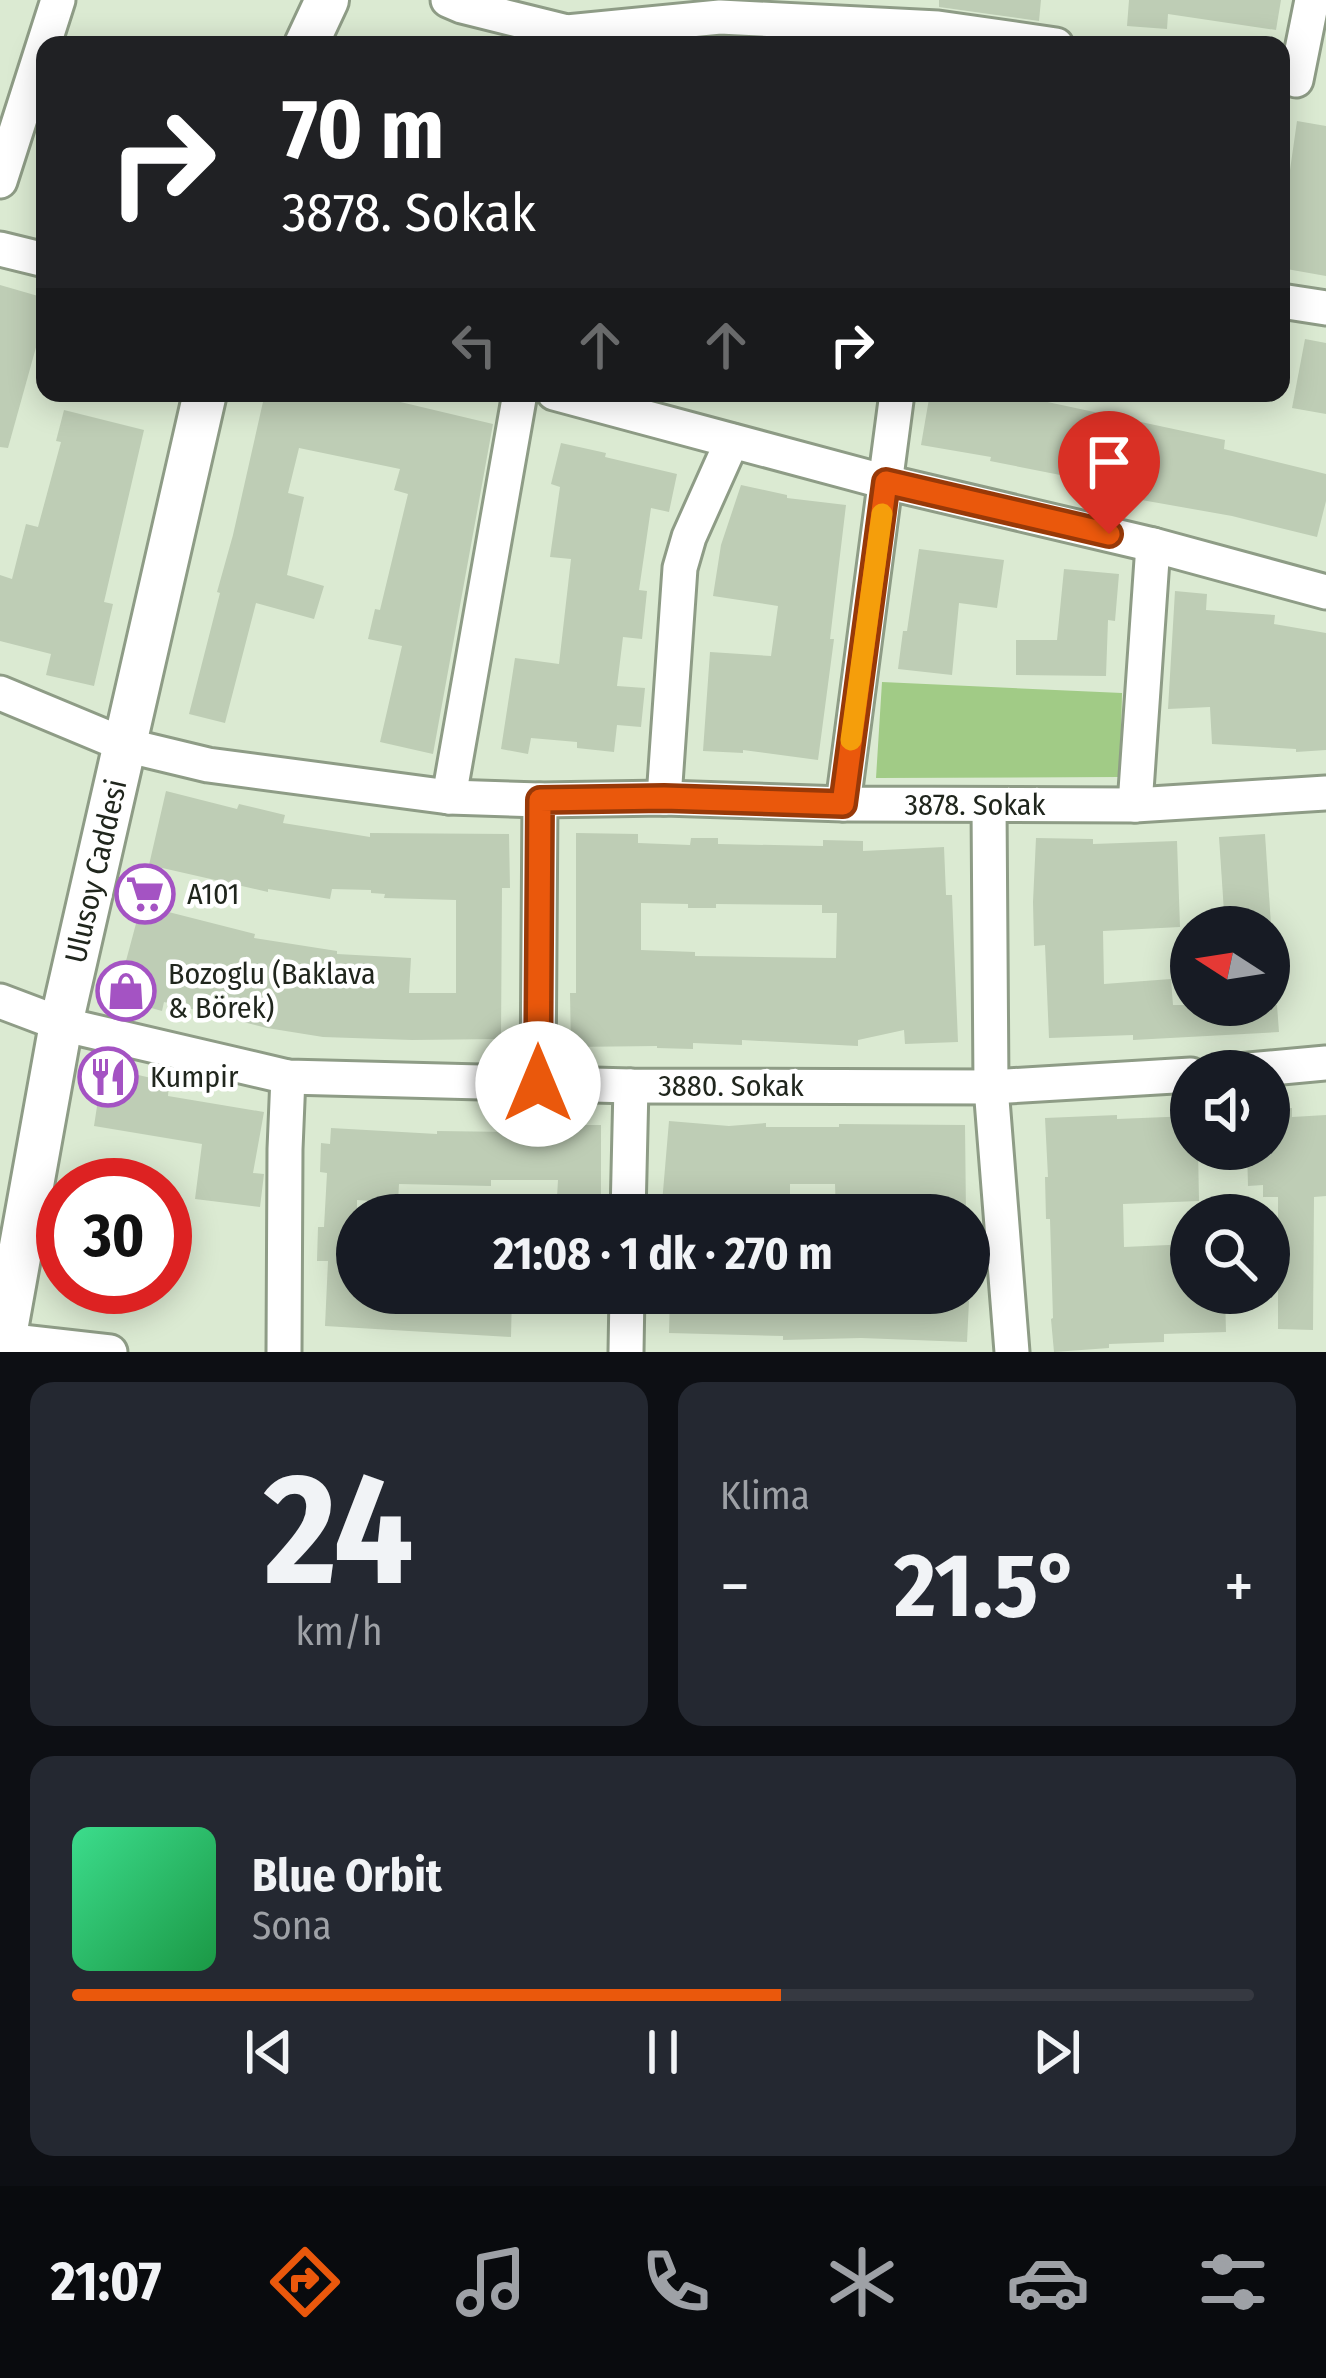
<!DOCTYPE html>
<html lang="tr">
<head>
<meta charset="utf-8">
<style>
  body { margin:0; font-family:"Fira Sans Condensed",sans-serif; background:#242831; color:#f1f3f6; height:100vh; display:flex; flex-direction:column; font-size:45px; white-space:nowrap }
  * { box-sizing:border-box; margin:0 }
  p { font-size:39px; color:#9ea1a6 }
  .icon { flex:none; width:66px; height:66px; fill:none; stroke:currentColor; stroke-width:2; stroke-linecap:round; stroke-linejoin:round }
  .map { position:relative; height:1352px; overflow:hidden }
  .sheet { display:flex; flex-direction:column; gap:30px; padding:30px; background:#0d0f14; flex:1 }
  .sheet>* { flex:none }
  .top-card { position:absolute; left:36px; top:36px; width:1254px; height:366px; border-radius:24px; box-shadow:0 6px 30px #0003; background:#202124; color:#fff; overflow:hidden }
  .needle { width:78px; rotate:282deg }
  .fabs { position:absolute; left:1170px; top:906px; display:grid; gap:24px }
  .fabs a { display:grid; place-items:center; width:120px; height:120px; border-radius:50%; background:#171b24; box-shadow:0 6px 30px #0003; font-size:60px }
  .speed { position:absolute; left:36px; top:1158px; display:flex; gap:24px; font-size:60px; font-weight:700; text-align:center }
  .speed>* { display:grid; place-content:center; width:156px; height:156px; border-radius:50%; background:#171b24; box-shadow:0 6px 30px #0003; line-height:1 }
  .speed .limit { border:18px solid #d22; background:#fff; color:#111 }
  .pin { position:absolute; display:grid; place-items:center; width:102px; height:102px; color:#fff; margin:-123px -51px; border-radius:50% 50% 50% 0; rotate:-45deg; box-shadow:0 0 12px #0007 }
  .pin .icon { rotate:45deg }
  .me { position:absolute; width:132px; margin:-66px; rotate:0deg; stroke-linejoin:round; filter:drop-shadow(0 0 9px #0008) }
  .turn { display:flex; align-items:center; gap:42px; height:252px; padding:0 48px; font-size:54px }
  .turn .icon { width:156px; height:156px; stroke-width:2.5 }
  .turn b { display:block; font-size:84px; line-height:102px }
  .lanes { display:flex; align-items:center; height:114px; padding:0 48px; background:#0003; justify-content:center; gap:60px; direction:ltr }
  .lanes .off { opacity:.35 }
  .big { font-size:90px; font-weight:700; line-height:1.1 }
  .sheet .tile { flex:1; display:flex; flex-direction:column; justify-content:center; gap:18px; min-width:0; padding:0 42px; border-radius:24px; background:#242831 }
  .sheet .dial { align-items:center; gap:0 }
  .dial b { font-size:156px; line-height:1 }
  .song { display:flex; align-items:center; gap:36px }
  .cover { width:144px; height:144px; border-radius:18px; background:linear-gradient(135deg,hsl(150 70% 55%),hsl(140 70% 35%)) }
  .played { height:12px; border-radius:6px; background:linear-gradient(90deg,#ea580c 60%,#363941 60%) }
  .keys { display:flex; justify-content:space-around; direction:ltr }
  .heat { display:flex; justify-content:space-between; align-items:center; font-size:66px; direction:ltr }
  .sheet .tiles { flex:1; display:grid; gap:30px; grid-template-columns:1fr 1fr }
  .tile:last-child { grid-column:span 2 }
  .trip { position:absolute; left:336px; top:1194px; width:654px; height:120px; border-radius:60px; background:#171b24; box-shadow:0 6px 30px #0003; font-weight:700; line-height:120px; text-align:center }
  .tab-bar { display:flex; height:192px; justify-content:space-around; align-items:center; background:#090b0e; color:#9ea1a6 }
  .tab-bar .icon { width:84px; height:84px }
  .tab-bar .current { color:#ea580c }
  .tab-bar b { font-size:54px; color:#f1f3f6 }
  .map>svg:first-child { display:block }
  .green { fill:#a1cb86 }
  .building { fill:#becdb5; fill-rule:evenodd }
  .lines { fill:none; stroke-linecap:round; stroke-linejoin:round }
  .minor-casing { stroke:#8e9c86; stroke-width:39 }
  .tertiary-casing { stroke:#8e9c86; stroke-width:48 }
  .minor { stroke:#fff; stroke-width:33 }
  .tertiary { stroke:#fff; stroke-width:42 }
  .route-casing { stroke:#983908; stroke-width:30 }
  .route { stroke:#ea580c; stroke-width:21 }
  .slow { stroke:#f59e0b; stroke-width:21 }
  .labels { text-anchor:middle; stroke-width:9; stroke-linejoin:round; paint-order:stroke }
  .street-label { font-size:30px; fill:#20261d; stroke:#fff }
  .poi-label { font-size:30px; fill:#20261d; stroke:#fff; text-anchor:start }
</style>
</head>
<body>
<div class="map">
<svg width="1326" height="1352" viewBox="0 0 1326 1352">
  <rect width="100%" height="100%" fill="#dbead2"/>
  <polygon class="green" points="882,682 1122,693 1120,777 876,778"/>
  <g class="building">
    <polygon points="939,0 1041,0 1039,21 939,7"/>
    <polygon points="1129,0 1281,0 1276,30 1168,14 1167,29 1127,26"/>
    <polygon points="1297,121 1326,126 1326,276 1281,268 1281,212 1284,212"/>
    <polygon points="0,285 45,298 45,315 8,448 0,447"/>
    <polygon points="1305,339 1326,343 1326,414 1292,408"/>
    <polygon points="265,393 372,393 393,397 392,400 493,424 433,754 380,742 402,646 368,639 375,609 380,610 408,494 394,490 400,469 299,448 288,493 304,497 287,575 324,586 314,619 256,603 225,723 189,714 220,593 217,592 233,535"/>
    <polygon points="930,393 1006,393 1225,440 1224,449 1326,474 1326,501 1317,537 1232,516 1119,496 1121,487 990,461 991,457 921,445"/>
    <polygon points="64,410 144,430 104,602 113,604 94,686 46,675 51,654 0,641 0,575 12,579 26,524 38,527 61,442 56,441"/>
    <polygon points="561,443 606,453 605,457 677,474 669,512 651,508 639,590 647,591 642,639 623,637 617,686 645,688 641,727 617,725 614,752 577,748 577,742 531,738 528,754 501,749 515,658 559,664 571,559 550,557 560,487 551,484"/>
    <polygon points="741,485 787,495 787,498 846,505 830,639 834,639 818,760 743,750 743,753 703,751 710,652 771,656 778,606 713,596 721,545"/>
    <polygon points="919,549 1004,560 997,608 959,603 952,675 898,669 903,631 907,631"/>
    <polygon points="1064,569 1119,574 1115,621 1108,620 1106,676 1016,675 1016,640 1057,640"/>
    <polygon points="1175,591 1207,594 1206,610 1275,615 1274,624 1326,633 1326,750 1296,752 1296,749 1212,744 1210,707 1168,709"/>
    <polygon points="166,791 237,809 239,804 285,815 283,823 370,837 370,833 509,834 510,888 502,888 501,1039 412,1040 323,1037 267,1028 164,1002 162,1011 116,998 141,905 255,934 254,938 337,951 337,954 411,958 409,993 456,993 456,900 384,898 385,894 371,893 371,890 332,889 330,899 268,889 268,892 149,865"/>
    <path d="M576 833 638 834V843L690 845 691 838H718V844L823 846V840L863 841V851L944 847 946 895H952L958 1042 905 1044 904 1030 858 1040V1046L742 1040V1045L693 1043V1049L657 1048V1046L571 1047 570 993H576ZM641 903 688 904V908H716V904L822 905V913H837L836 958 695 956V952L641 950Z"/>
    <polygon points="1265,834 1271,925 1225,927 1219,837"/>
    <polygon points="1036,838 1093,839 1093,844 1177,841 1180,927 1103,931 1104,984 1171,979 1173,1005 1277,1005 1279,1032 1133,1040 1133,1035 1049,1038 1045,945 1034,946 1033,902"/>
    <polygon points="103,1067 169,1082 168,1096 264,1112 253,1173 264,1174 260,1207 195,1199 202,1144 94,1126"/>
    <polygon points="1269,1108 1292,1108 1292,1117 1326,1115 1326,1196 1314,1197 1313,1330 1278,1329 1278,1197 1263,1197 1263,1185 1248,1186 1247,1149 1269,1149"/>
    <polygon points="1117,1115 1117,1119 1191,1116 1191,1149 1198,1149 1199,1201 1123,1204 1124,1247 1191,1244 1191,1293 1225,1293 1226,1332 1164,1334 1164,1342 1109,1344 1109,1348 1054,1352 1051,1319 1053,1318 1050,1219 1046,1219 1045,1177 1048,1177 1045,1118"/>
    <polygon points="669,1121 729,1126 766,1123 766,1127 839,1127 839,1124 965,1125 966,1215 836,1215 835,1184 790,1184 790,1215 661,1215"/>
    <polygon points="520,1125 601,1125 601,1215 556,1215 558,1180 491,1180 491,1186 399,1184 398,1203 357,1200 357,1293 512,1293 511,1337 325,1326 328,1261 317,1261 318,1227 324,1227 327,1173 320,1172 321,1143 330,1144 331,1128 437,1134 437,1131 520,1132"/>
    <polygon points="670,1293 843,1293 843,1296 969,1301 967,1342 861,1338 783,1340 783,1336 669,1333"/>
  </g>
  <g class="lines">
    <g class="minor-casing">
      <g id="minor">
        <polyline points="448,0 462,6 567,32 720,17 938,28 1056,45"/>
        <polyline points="1296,80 1312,0"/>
        <polyline points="0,181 58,0"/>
        <polyline points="0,249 45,260"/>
        <polyline points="1281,301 1326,308"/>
        <polyline points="554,393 886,482 1153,545 1326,592"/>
        <polyline points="0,693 125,745 208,765 449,797 540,800 664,798 843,804 1135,805 1326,793"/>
        <polyline points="449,797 520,393"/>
        <polyline points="664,798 680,568 689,537 732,441"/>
        <polyline points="843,804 897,393"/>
        <polyline points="989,805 991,1087 1012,1352"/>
        <polyline points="1135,805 1153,545"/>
        <polyline points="0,1001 61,1024 288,1077 631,1086 991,1087 1191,1075"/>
        <polyline points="1238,1071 1326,1063"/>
        <polyline points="538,1084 540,800"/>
        <polyline points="628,1215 631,1086"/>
        <polyline points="4,1340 110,1352"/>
        <polyline points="284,1352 285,1149 288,1077"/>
        <polyline points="626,1352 627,1293"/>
      </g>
    </g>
    <g class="tertiary-casing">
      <g id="tertiary">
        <polyline points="306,45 327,0"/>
        <polyline points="2,1352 61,1024 205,393"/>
      </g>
    </g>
    <use href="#minor" class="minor"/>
    <use href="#tertiary" class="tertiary"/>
  </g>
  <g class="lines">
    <g class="route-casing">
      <polyline id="route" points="538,1084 540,800 664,798 843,804 886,482 1109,534"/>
    </g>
    <use href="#route" class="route"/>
    <polyline class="slow" points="851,740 882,514"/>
  </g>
  <defs>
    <g id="supermarket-ring" transform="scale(3)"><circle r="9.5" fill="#fff" stroke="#a453c3" stroke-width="1.5"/><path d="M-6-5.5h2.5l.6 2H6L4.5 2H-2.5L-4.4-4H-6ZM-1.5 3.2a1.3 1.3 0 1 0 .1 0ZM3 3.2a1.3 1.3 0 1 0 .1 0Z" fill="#a453c3"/></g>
    <g id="shop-ring" transform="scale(3)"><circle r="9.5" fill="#fff" stroke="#a453c3" stroke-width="1.5"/><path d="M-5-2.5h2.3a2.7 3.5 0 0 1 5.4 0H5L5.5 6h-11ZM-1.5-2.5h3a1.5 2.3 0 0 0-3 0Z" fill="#a453c3"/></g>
    <g id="restaurant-ring" transform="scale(3)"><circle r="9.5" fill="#fff" stroke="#a453c3" stroke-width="1.5"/><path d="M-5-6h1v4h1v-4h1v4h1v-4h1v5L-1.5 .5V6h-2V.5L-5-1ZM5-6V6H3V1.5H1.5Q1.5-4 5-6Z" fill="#a453c3"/></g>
  </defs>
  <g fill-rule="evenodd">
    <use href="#supermarket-ring" x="145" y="894"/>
    <use href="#shop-ring" x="126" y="991"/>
    <use href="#restaurant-ring" x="108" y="1077"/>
  </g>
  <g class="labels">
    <g class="street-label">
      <text x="975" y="815">3878. Sokak</text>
      <text transform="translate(96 871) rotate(-77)" y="10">Ulusoy Caddesi</text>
      <text x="731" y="1096">3880. Sokak</text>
    </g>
    <g class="poi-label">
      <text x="187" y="904">A101</text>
      <text x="168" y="984">Bozoglu (Baklava<tspan x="168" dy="34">&amp; Börek)</tspan></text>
      <text x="150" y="1087">Kumpir</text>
    </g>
  </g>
</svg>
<div class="fabs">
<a><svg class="needle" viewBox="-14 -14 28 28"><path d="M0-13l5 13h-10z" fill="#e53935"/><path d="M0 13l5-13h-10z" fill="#9ea1a6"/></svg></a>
<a><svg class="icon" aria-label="sound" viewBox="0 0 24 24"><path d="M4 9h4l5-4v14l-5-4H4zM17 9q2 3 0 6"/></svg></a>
<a><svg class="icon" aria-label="search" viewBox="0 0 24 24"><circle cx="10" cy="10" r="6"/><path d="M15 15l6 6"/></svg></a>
</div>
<div class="speed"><div class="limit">30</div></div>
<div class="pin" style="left:1109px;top:534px;background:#d93025"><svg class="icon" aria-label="arrive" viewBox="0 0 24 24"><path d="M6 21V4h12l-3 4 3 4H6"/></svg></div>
<svg class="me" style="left:538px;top:1084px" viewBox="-20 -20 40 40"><circle r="19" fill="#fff"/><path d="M0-13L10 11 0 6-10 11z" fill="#ea580c"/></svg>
<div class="trip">21:08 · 1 dk · 270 m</div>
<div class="top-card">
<div class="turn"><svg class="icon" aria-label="right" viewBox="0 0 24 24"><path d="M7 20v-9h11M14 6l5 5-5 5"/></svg><div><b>70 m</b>3878. Sokak</div></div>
<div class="lanes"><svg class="icon off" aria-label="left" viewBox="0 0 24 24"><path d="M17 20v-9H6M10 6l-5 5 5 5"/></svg><svg class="icon off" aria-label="ahead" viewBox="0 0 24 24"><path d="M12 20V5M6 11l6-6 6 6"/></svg><svg class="icon off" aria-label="ahead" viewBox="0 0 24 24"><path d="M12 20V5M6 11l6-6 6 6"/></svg><svg class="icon" aria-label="right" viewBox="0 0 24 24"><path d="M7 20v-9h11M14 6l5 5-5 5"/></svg></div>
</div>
</div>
<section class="sheet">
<div class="tiles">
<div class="tile dial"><b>24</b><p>km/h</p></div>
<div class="tile"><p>Klima</p>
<div class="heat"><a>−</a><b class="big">21.5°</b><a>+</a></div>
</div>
<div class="tile">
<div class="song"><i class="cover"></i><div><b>Blue Orbit</b><p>Sona</p></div></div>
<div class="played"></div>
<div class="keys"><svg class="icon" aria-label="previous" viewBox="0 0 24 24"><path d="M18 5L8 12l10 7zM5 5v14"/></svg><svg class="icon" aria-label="pause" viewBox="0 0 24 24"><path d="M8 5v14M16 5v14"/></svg><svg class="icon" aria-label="next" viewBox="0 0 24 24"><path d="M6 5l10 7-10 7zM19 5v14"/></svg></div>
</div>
</div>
</section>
<nav class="tab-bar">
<b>21:07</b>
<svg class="icon current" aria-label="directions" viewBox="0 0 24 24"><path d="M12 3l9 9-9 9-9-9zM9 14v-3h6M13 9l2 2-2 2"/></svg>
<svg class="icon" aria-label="music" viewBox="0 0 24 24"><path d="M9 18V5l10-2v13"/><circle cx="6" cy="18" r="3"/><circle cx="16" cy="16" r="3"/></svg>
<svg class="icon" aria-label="phone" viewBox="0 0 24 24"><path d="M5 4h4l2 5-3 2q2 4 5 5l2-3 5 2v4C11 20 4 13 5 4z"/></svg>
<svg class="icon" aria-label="climate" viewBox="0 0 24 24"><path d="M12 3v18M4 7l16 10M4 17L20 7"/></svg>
<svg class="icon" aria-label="car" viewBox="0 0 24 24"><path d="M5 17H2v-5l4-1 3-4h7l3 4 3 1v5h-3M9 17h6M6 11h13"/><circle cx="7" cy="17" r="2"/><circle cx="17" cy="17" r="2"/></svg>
<svg class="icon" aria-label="filters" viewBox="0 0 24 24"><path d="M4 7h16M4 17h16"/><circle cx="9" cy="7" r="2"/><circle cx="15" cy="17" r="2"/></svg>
</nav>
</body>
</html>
